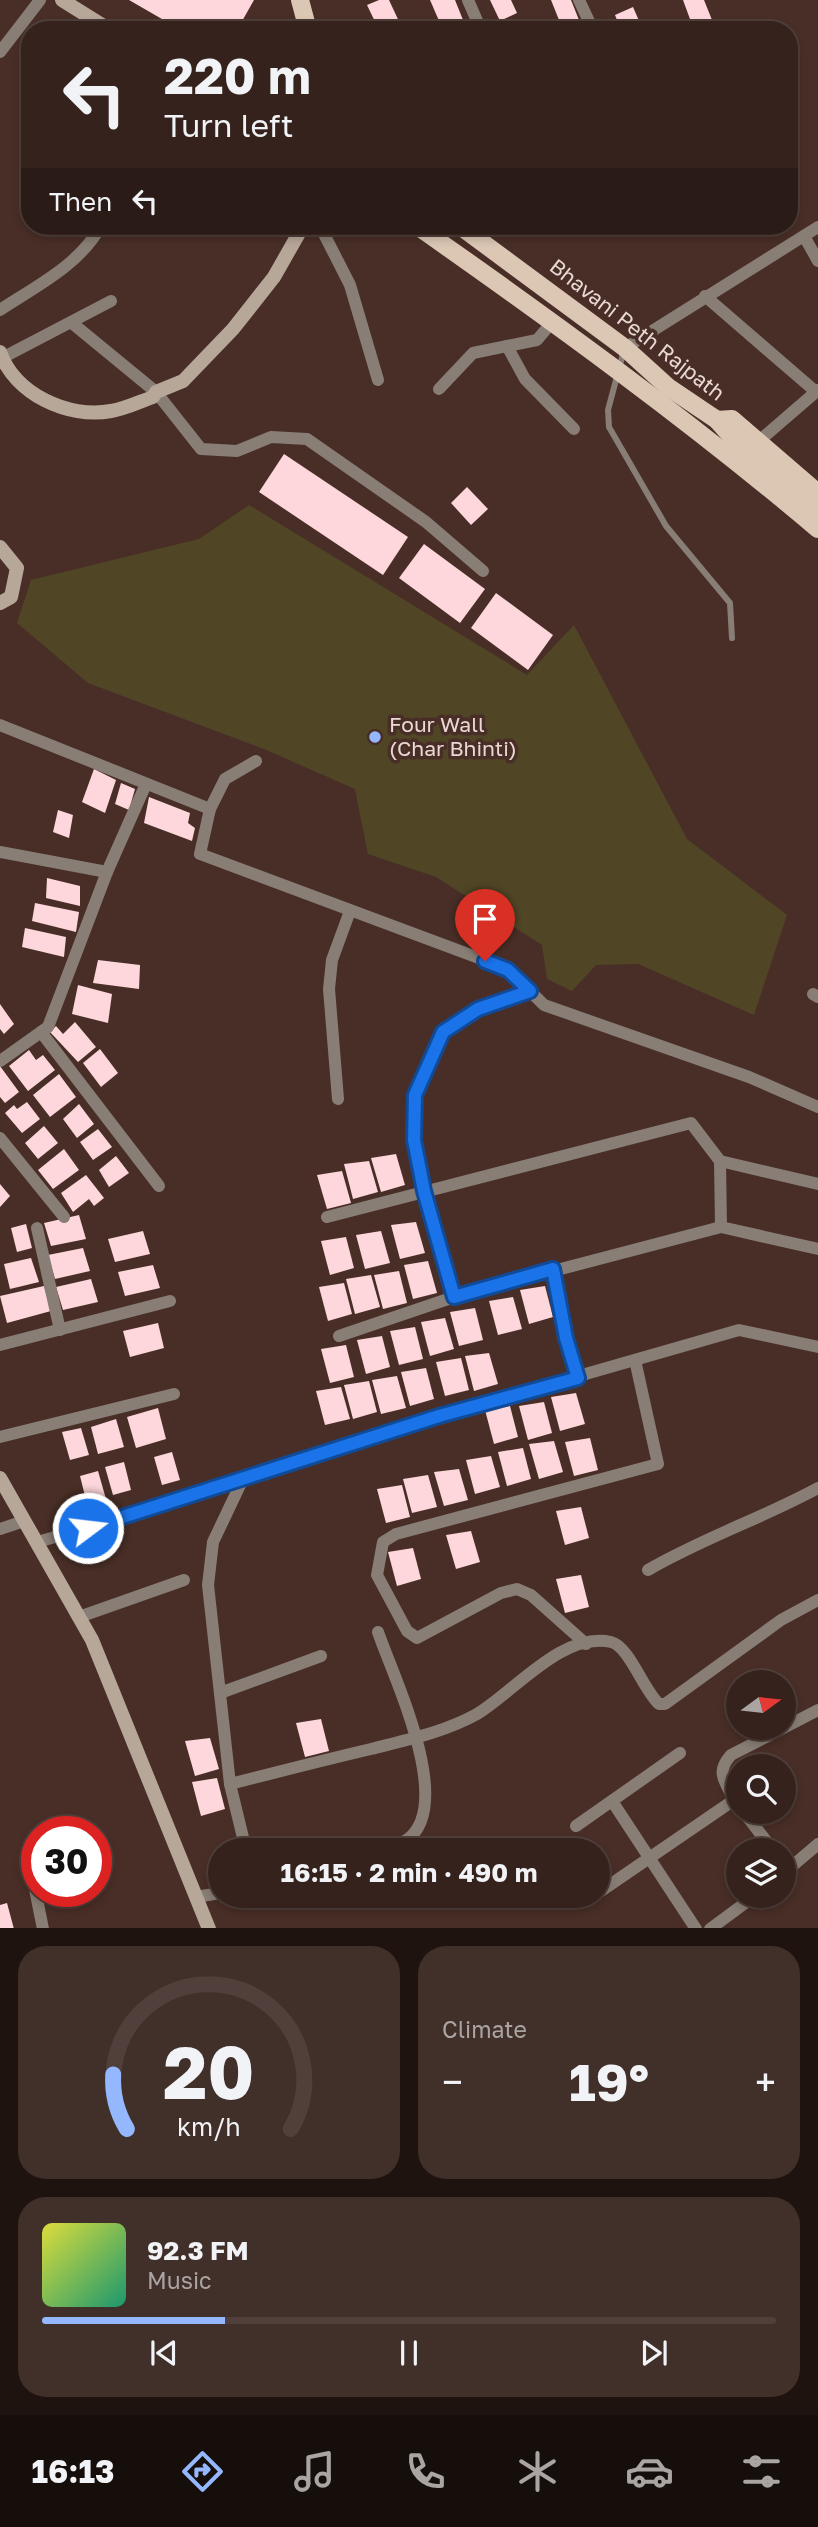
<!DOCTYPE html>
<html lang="en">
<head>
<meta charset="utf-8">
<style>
  body { margin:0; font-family:"Golos Text",sans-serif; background:#412f29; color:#f1f3f6; height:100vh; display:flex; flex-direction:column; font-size:26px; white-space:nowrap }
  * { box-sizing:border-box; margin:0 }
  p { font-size:23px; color:#aaa4a3 }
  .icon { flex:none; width:38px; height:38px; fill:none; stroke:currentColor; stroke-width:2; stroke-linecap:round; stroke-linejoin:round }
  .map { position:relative; height:1928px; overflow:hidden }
  .panel { display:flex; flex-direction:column; gap:18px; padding:18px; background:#1e130f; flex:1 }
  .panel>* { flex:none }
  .guide { position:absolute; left:21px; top:21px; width:777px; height:214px; border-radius:28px; box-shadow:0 4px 10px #0003,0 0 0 2px #503f3b; background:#36221c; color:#f1f3f6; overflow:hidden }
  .needle { width:46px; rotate:75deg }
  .buttons { position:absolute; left:726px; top:1670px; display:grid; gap:14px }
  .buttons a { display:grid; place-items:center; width:70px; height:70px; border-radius:50%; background:#36221c; box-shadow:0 4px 10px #0003,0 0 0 2px #503f3b; font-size:35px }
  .speed { position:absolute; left:21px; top:1816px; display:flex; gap:14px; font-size:35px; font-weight:700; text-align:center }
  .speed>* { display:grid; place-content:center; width:91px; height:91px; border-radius:50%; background:#36221c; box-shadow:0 4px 10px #0003,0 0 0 2px #503f3b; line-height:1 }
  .speed .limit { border:10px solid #d22; background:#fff; color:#111 }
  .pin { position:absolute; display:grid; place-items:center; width:60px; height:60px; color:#fff; margin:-72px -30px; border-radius:50% 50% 50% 0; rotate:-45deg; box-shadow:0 0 7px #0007 }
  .pin .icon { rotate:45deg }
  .me { position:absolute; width:77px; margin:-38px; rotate:75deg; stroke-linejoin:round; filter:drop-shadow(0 0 5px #0008) }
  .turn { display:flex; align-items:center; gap:24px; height:147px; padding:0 28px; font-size:32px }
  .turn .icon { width:91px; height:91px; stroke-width:2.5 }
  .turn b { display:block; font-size:49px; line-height:60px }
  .then { display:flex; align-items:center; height:66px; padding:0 28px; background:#0003; gap:14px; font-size:26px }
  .big { font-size:52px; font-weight:700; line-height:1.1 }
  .panel .tile { flex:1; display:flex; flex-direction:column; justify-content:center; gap:10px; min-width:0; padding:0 24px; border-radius:28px; background:#412f29 }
  .panel .dial { align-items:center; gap:0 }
  .dial svg { height:182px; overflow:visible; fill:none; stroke:#503f3b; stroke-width:7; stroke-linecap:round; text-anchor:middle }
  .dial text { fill:#f1f3f6; stroke:none }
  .song { display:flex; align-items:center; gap:21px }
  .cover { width:84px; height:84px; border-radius:10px; background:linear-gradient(135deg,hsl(60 70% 55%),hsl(160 70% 35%)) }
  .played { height:7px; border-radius:4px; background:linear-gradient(90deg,#94b7fd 25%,#503f3b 25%) }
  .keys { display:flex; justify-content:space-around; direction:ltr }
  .heat { display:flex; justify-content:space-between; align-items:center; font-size:38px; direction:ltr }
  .panel .tiles { flex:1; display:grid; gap:18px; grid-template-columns:1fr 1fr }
  .tile:last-child { grid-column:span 2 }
  .trip { position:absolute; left:208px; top:1838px; width:402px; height:70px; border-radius:35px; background:#36221c; box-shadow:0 4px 10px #0003,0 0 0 2px #503f3b; font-weight:700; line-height:70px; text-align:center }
  .tab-bar { display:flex; height:112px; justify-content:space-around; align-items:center; background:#160e0b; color:#aaa4a3 }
  .tab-bar .icon { width:49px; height:49px }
  .tab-bar .current { color:#94b7fd }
  .tab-bar b { font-size:32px; color:#f1f3f6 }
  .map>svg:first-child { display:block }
  .green { fill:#504626 }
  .building { fill:#fdd7db }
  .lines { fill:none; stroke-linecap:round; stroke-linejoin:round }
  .lane { stroke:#887e75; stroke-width:6 }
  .street { stroke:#887e75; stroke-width:12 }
  .secondary { stroke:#b7a799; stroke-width:14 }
  .primary { stroke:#dbc7b4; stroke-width:18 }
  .route-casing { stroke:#114b97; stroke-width:18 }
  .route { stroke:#1a73e8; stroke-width:12 }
  .poi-dot { fill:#94b7fd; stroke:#482e26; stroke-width:2.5 }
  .labels { text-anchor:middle; stroke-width:7; stroke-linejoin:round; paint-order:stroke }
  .street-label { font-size:21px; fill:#e9d8d3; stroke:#482e26 }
  .poi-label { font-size:21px; fill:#e9d8d3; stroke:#482e26; text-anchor:start }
</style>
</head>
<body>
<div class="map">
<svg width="818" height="1929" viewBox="0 0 818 1929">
  <rect width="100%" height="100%" fill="#482e26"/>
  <polygon class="green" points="249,505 527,675 574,625 687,839 787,915 754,1015 638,964 596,965 572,991 547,979 542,945 436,877 368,854 355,789 264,749 88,683 17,623 31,580 199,539"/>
  <g class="building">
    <polygon points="129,0 254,0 241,23 253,30 181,30"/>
    <polygon points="379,0 389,0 403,30 379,30 367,5"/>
    <polygon points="430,0 455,0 467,30 443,30"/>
    <polygon points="490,0 511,0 517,13 500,21"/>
    <polygon points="551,0 571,0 583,30 563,30"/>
    <polygon points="683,0 704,0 716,30 694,30"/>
    <polygon points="633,7 643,30 621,30 615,15"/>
    <polygon points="284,454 408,537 383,575 259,492"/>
    <polygon points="467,487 488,509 471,525 451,503"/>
    <polygon points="424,544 485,589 460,623 399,578"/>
    <polygon points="496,593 553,635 528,670 471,628"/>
    <polygon points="94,769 116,780 105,813 82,802"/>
    <polygon points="121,783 135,789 129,810 115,804"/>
    <polygon points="149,797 190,813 188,823 195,828 192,841 144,823"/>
    <polygon points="58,810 73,815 69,838 53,832"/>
    <polygon points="47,878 80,886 80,906 46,898"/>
    <polygon points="35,903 79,912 76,932 32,921"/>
    <polygon points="25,928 66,937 64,957 22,947"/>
    <polygon points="98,960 140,965 139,989 93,983"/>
    <polygon points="78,985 112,994 108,1023 72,1014"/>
    <polygon points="0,1004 14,1024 4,1034 0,1029"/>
    <polygon points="75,1022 96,1047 78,1062 50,1032 56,1026 63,1034"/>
    <polygon points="100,1049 118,1073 101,1087 83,1063"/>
    <polygon points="29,1050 36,1060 43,1055 55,1070 28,1091 9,1066"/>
    <polygon points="0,1066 19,1092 5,1103 0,1097"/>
    <polygon points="59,1074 76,1097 50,1117 33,1095"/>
    <polygon points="27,1102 40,1119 22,1133 5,1113 14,1105 17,1109"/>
    <polygon points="79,1104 94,1124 77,1138 63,1119"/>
    <polygon points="44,1126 58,1143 38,1159 25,1143"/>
    <polygon points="98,1129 112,1147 93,1160 80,1142"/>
    <polygon points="64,1149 79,1170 53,1189 38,1170"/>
    <polygon points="396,1154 405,1185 381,1192 371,1158"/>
    <polygon points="116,1156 129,1173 109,1187 99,1170"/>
    <polygon points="369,1161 378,1192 353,1199 344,1164"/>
    <polygon points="342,1171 351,1203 327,1209 317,1175"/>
    <polygon points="86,1175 104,1198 94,1206 89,1199 73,1212 61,1193"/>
    <polygon points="0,1184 10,1196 0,1207"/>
    <polygon points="79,1215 86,1239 51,1246 44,1223"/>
    <polygon points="416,1222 425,1253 400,1259 391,1225"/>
    <polygon points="26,1224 32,1248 17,1252 11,1228"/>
    <polygon points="143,1231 150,1254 115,1262 108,1239"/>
    <polygon points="381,1231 390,1263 365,1269 356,1235"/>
    <polygon points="346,1237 354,1268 330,1275 321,1241"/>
    <polygon points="83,1248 90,1271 55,1279 48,1255"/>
    <polygon points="31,1258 39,1282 10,1289 4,1264"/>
    <polygon points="428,1261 437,1293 413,1299 404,1265"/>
    <polygon points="153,1265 160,1288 125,1296 118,1272"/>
    <polygon points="399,1271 407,1303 383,1309 374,1275"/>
    <polygon points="371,1275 380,1307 355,1314 346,1279"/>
    <polygon points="91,1279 98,1302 63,1310 56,1287"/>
    <polygon points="344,1283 352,1314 328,1321 319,1287"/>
    <polygon points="44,1286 51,1311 7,1323 0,1296"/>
    <polygon points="545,1286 553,1317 529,1324 520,1290"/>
    <polygon points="513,1297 522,1329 498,1335 489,1301"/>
    <polygon points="475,1308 483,1340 459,1346 450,1312"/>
    <polygon points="445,1318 454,1349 430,1356 421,1322"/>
    <polygon points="158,1323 164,1348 130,1357 123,1331"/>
    <polygon points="415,1327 423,1359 399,1365 390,1331"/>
    <polygon points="382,1336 390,1367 366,1374 357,1340"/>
    <polygon points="346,1345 354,1377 330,1383 321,1349"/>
    <polygon points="489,1353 498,1384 474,1391 465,1356"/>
    <polygon points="461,1358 469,1390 445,1396 436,1362"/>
    <polygon points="426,1368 434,1399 410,1406 401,1372"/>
    <polygon points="397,1376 406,1408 381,1414 372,1380"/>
    <polygon points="369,1381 377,1412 353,1419 344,1385"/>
    <polygon points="341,1387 350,1419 325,1425 316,1391"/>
    <polygon points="576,1393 585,1424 560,1431 551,1397"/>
    <polygon points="544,1402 552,1433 528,1440 519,1406"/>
    <polygon points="510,1406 518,1437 494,1444 485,1410"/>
    <polygon points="158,1408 166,1439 136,1448 127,1417"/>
    <polygon points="116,1419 124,1447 98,1454 91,1427"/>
    <polygon points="81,1428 89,1455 70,1460 62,1432"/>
    <polygon points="590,1438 598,1470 574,1476 565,1442"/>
    <polygon points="554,1441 563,1472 539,1479 529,1444"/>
    <polygon points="523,1448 531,1479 507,1486 498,1452"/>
    <polygon points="172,1452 180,1480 162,1485 154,1457"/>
    <polygon points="491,1456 500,1487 475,1494 466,1460"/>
    <polygon points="124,1462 131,1490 113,1495 105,1467"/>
    <polygon points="459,1469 468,1500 444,1506 434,1472"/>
    <polygon points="98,1471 106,1499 87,1504 80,1476"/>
    <polygon points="428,1475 437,1507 412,1513 403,1479"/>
    <polygon points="402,1485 410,1517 386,1523 377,1489"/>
    <polygon points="581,1507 589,1538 565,1545 556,1511"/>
    <polygon points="471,1531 480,1562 456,1569 446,1535"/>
    <polygon points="413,1548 421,1579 397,1586 388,1552"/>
    <polygon points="581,1575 589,1607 565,1613 556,1579"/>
    <polygon points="321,1719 329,1751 305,1757 296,1723"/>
    <polygon points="210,1738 219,1769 195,1776 185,1741"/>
    <polygon points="217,1778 225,1809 201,1816 192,1782"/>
    <polygon points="7,1903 14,1929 0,1929 0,1905"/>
  </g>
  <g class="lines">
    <polyline class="lane" points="624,350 608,410 609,427 666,526 730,603 732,638"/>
    <g class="street">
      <polyline points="468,0 481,30"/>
      <polyline points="579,0 593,30"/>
      <polyline points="0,52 40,0"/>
      <polyline points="320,226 350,285 378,380"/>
      <polyline points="804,236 818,261"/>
      <polyline points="705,296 815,391"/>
      <path d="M0 310C38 285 78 266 101 226"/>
      <polyline points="72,323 156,392 201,449 237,451 271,437 307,439 426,522 483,571"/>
      <polyline points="507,346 525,379 574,429"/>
      <polyline points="625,348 818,227"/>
      <polyline points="2,358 111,301"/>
      <polyline points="439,389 473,353 537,340 553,321"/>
      <polyline points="759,441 818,390"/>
      <polyline points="0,725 210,809 200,854 508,969 544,1005 749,1077 818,1107"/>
      <polyline points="210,809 225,779 256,761"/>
      <polyline points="0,852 107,872"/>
      <polyline points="813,994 818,997"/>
      <polyline points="41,1032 159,1186"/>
      <polyline points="0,1061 48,1027 107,872 146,784"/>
      <polyline points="338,1099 329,989 332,960 350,911"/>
      <polyline points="0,1138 64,1217"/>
      <polyline points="720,1161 721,1227"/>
      <polyline points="327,1217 691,1123 720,1161 818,1184"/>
      <polyline points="37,1228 60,1330"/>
      <polyline points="553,1269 566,1338 578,1378"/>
      <polyline points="454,1297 424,1191 414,1140 415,1095 443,1032 478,1009 530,991"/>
      <polyline points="339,1336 454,1297 721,1227 818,1249"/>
      <polyline points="0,1345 170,1301"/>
      <polyline points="0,1437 174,1394"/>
      <polyline points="242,1481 213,1542 208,1585 230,1784 246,1850"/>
      <polyline points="0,1529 24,1521"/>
      <polyline points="37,1542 139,1514 439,1416 739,1330 818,1347"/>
      <path d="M648 1570C703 1538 763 1518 818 1488"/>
      <polyline points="79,1617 184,1580"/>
      <path d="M378 1632C393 1676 455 1803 408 1839 402 1843 392 1847 384 1850"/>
      <polyline points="586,1644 531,1595 517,1589 501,1593 417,1638 407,1631 377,1575 383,1542 396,1534 658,1464 635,1360"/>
      <polyline points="220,1693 321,1656"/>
      <path d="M230 1784C277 1772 324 1760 371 1749 406 1740 445 1732 477 1714 514 1692 563 1631 611 1642 629 1646 644 1691 659 1704H665L781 1620 818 1600"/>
      <path d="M734 1800C725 1780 715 1773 731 1755L818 1710"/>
      <polyline points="612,1801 696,1929"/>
      <polyline points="743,1811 773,1850"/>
      <polyline points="576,1826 680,1753"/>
      <polyline points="30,1864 43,1929"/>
      <polyline points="784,1873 818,1844"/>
      <polyline points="601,1891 734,1800 738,1806"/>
      <polyline points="196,1897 220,1893"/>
      <polyline points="710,1929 756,1895"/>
    </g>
    <g class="secondary">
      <polyline points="62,0 110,30"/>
      <path d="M0 352C15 394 68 419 111 411 125 409 139 402 153 397L156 392 183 381 233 329 274 277 303 226"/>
      <polyline points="0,547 17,568 11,597 0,603"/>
      <polyline points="0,1478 92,1640 209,1929"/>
    </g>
    <g class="primary">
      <polyline points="300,0 308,30"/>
      <path d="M417 226C554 322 690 421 818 529"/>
      <polyline points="460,226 625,348 668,387 717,420 732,419 818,493"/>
      <polyline points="717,420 746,453 818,511"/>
    </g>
  </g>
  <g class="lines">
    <g class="route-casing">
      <polyline id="route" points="88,1528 439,1416 578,1378 566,1338 553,1269 454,1297 424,1191 414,1140 415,1095 443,1032 478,1009 530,991 508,970 485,961"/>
    </g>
    <use href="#route" class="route"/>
  </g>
  <circle class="poi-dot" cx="375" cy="737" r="7"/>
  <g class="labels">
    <g class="street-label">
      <text transform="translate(637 330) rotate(38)" y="7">Bhavani Peth Rajpath</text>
    </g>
    <g class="poi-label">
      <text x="389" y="732">Four Wall<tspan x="389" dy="24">(Char Bhinti)</tspan></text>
    </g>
  </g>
</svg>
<div class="buttons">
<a><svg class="needle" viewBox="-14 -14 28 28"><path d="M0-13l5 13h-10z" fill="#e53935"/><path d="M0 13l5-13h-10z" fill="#aaa4a3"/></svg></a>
<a><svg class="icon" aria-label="search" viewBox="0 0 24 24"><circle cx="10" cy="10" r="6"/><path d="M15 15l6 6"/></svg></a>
<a><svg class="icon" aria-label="layers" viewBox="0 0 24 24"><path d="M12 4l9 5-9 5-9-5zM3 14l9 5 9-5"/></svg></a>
</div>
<div class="speed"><div class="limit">30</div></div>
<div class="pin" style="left:485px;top:961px;background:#d93025"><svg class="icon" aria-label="arrive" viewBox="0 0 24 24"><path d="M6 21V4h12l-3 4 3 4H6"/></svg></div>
<svg class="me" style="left:88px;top:1528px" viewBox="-20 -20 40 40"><circle r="17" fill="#1a73e8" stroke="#fff" stroke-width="3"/><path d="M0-11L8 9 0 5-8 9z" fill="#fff"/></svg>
<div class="trip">16:15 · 2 min · 490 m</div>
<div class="guide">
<div class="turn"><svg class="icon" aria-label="left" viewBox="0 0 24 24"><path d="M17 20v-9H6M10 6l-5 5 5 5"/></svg><div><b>220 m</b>Turn left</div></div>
<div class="then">Then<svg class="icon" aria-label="left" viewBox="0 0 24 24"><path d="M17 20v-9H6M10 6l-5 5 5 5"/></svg></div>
</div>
</div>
<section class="panel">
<div class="tiles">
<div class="tile dial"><svg viewBox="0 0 100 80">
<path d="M14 69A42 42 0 1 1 86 69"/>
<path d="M14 69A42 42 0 0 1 8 45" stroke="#94b7fd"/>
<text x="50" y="56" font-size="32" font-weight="700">20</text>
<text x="50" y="72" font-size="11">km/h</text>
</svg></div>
<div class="tile"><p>Climate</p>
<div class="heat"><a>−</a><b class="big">19°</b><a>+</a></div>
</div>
<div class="tile">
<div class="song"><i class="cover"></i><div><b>92.3 FM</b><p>Music</p></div></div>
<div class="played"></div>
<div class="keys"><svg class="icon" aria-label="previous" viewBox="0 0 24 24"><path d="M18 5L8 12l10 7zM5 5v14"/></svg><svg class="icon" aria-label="pause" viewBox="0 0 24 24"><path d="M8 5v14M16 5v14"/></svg><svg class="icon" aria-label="next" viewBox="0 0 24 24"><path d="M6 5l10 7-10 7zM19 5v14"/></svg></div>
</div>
</div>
</section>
<nav class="tab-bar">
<b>16:13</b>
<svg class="icon current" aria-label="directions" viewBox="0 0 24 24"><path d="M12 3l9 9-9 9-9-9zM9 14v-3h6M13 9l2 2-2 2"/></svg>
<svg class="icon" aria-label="music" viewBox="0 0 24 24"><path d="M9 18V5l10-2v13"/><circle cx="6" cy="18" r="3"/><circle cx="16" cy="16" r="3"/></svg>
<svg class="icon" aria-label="phone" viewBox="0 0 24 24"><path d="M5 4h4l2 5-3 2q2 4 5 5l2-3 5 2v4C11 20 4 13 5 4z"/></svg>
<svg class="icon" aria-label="climate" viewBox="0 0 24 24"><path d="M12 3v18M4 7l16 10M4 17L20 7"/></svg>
<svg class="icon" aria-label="car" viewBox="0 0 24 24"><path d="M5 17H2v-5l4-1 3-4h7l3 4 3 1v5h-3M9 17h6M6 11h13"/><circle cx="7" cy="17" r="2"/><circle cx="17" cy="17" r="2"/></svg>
<svg class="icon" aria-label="filters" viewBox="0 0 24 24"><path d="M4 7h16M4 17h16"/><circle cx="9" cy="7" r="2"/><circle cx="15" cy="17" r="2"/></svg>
</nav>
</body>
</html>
